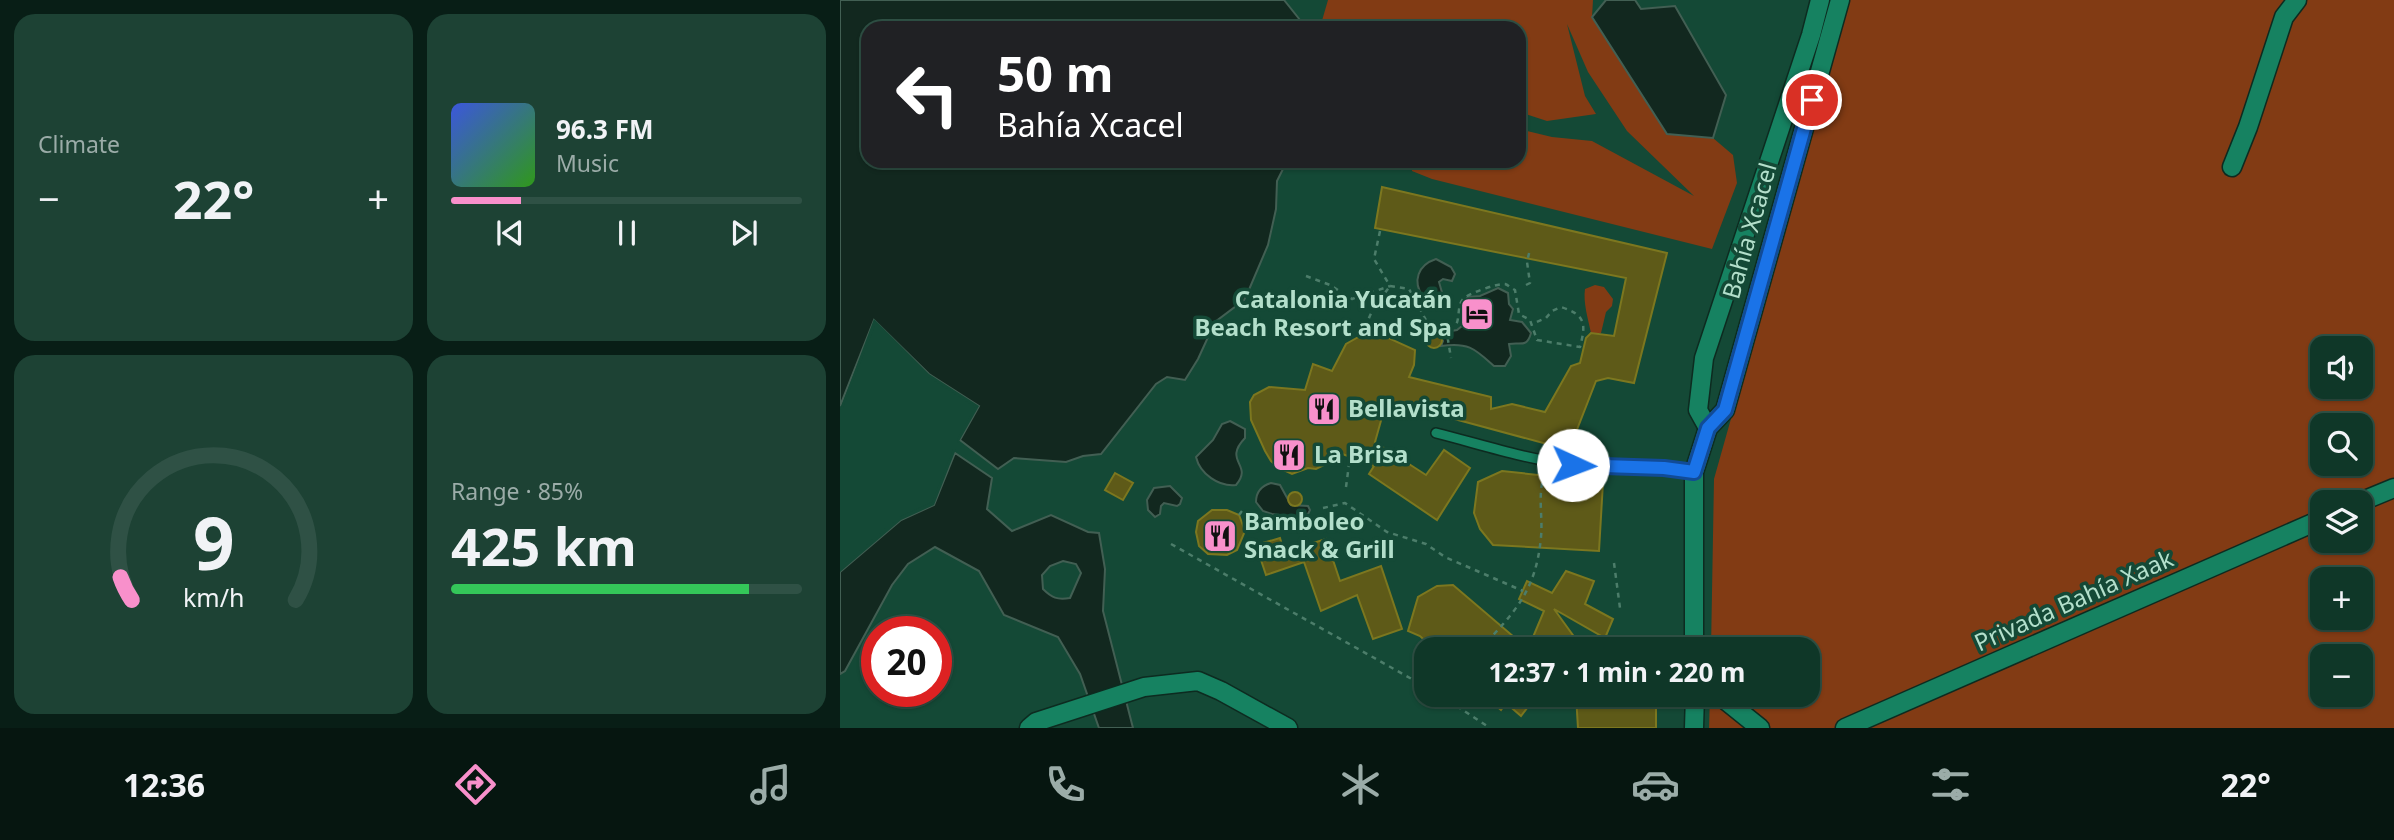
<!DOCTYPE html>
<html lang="en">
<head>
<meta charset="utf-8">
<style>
  body { margin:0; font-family:"Noto Sans",sans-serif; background:#1d4234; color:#f1f3f6; height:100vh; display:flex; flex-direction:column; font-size:26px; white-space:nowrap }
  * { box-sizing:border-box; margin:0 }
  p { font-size:23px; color:#9baca8 }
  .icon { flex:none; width:38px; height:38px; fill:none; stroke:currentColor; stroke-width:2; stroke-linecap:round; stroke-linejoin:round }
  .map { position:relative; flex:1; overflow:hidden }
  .details { display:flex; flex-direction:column; gap:14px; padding:14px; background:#081e16; width:840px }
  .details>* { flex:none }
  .banner { position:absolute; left:21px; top:21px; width:665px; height:147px; border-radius:21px; box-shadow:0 2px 5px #0004,0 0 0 2px #2f5145; background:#202124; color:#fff; overflow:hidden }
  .controls { position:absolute; left:1470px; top:336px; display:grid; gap:14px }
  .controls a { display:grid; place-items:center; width:63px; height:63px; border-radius:14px; background:#0f3728; box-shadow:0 2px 5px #0004,0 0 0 2px #2f5145; font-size:35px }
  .speed { position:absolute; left:21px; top:616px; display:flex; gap:14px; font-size:35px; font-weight:700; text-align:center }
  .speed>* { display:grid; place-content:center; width:91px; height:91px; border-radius:50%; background:#0f3728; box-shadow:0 2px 5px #0004,0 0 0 2px #2f5145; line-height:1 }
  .speed .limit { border:10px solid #d22; background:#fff; color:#111 }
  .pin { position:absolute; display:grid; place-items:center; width:60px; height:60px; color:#fff; margin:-30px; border:4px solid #fff; border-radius:50%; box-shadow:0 2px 7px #0007 }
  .me { position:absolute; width:77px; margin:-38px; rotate:92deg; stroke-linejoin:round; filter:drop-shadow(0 0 5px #0008) }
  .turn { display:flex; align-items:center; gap:24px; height:147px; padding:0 21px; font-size:32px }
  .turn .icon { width:91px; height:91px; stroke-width:2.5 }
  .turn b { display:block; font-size:49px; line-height:60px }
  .big { font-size:52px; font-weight:700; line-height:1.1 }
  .details .card { flex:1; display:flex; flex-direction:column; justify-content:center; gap:10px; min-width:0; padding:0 24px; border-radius:21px; background:#1d4234 }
  .details .dial { align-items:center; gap:0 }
  .dial svg { height:182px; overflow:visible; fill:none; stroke:#2f5145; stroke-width:7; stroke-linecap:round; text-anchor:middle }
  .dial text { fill:#f1f3f6; stroke:none }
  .song { display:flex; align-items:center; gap:21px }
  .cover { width:84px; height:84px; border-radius:10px; background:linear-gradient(135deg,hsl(230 70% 55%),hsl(110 70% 35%)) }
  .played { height:7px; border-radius:4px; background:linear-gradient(90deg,#f890cb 20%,#2f5145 20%) }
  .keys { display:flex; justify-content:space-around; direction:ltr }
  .heat { display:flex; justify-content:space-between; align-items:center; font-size:38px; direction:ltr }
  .charge { height:10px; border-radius:5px; background:linear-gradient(90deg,#34c759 85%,#2f5145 0) }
  .details .tiles { flex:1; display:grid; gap:14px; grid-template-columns:repeat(2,1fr) }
  .trip { position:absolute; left:574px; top:637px; width:406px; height:70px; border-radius:21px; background:#0f3728; box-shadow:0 2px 5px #0004,0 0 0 2px #2f5145; font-weight:700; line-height:70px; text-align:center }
  .tab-bar { display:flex; height:112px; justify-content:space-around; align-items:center; background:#061610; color:#9baca8 }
  .tab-bar .icon { width:49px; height:49px }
  .tab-bar .active { color:#f890cb }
  .tab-bar b { font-size:32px; color:#f1f3f6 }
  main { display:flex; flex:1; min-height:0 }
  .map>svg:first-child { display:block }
  .green { fill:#823b14; fill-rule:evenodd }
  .water { fill:#12281f; stroke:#425f53; stroke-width:2; fill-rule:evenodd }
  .pier { fill:#144936 }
  .building { fill:#5e5a18; stroke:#7c771f; stroke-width:2 }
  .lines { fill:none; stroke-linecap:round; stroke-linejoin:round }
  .service-casing { stroke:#0d2b20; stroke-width:12 }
  .minor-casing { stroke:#0d2b20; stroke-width:21 }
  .path { stroke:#4c7d6a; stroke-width:2.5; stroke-dasharray:5 5; stroke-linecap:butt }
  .service { stroke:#168261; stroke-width:9 }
  .minor { stroke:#168261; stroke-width:18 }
  .route-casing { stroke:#114b97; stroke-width:18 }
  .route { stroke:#1a73e8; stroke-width:12 }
  .labels { text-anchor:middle; stroke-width:7; stroke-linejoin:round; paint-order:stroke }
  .street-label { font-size:24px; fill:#b3dfcb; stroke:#144936 }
  .poi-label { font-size:24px; font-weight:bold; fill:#b3dfcb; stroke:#144936; text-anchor:start }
</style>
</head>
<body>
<main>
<section class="details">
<div class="tiles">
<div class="card"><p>Climate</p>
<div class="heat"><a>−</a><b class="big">22°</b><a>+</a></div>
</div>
<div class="card">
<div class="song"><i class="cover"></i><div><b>96.3 FM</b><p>Music</p></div></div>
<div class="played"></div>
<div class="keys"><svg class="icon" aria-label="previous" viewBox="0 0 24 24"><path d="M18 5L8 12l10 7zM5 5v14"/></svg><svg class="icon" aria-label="pause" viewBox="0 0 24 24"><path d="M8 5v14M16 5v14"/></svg><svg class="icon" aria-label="next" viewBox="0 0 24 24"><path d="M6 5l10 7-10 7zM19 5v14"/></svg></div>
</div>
<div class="card dial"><svg viewBox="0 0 100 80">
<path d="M14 69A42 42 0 1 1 86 69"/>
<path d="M14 69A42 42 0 0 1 9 59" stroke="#f890cb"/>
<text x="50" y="56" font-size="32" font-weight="700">9</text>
<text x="50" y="72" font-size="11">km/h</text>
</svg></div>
<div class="card"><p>Range · 85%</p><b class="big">425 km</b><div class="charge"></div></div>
</div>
</section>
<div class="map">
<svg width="1554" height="728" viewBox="0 0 1554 728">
  <rect width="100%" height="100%" fill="#144936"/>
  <g class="green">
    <polygon points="488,0 753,0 752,17 827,134 873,138 893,155 897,183 872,249 592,179 572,171 571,161 679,161 679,129 712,137 752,141 854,196 787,131 748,72 727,24 745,96 756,114 707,121 679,112 679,28 487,28 481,24"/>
    <path d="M1009 0H1554V728H869L870 695H968V649H871L874 479ZM1482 348H1521V387H1482ZM1482 425H1521V464H1482ZM1482 502H1521V541H1482ZM1482 579H1521V618H1482ZM1482 656H1521V695H1482Z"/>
    <path d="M755 285 764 287 773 299 772 306 766 312 761 333H751C748 319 743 302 745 289Z"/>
  </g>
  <g class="water">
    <polygon points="0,0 444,0 460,20 440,28 28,28 28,161 447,161 437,181 436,209 428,245 408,292 404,300 375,322 358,359 345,380 327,377 316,384 261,454 243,456 226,462 174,458 158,469 120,440 139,406 89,374 34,320 0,406"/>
    <polygon points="766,0 795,0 801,9 835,6 886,95 873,138 827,134 752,17"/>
    <path d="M596 259 611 267 615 274 612 281 603 279 599 282 603 296 600 302 583 297C572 281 578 265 596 259Z"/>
    <path d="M658 288 668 293 669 304 673 309 670 320 682 322 691 333C687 348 681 342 669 344L671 356 665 366H654C635 349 629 342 601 346L603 341 599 333 617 330 622 326 623 302 628 297 640 296Z"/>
    <path d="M390 421 405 429V438C382 462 414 464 396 485 379 487 360 474 356 457L373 440 382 424Z"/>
    <path d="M115 453 152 478 147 509 172 531 211 515 248 532 259 533 265 569 263 611 293 728H259L240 674 218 637 164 615 139 571 95 547 68 564 52 585 5 671 0 674V572L61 520 94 505ZM223 561 236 564 241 573 230 598C217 600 212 598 203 589L202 575 210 566Z"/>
    <path d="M431 483 440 485 451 505 468 506 470 510 468 514 454 517 432 514 423 511 416 502C416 492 421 486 431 483Z"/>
    <polygon points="330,486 342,498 340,504 337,506 324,503 321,506 320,514 315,517 308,510 307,500 314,488"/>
  </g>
  <g class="pier">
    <polygon points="34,319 89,374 139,406 118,443 117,439 135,407 87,376 35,326 3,408 0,410"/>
    <polygon points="113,449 116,449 94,505 61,520 0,572 0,567 59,517 92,502"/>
  </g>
  <g class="building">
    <polygon points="542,187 827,253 794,383 768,378 756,381 729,450 559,404 542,417 535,442 586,475 604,450 630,468 597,520 529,474 534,466 492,450 484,465 476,469 468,468 452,474 439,468 431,461 425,451 411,420 410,402 414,395 429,387 465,390 473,364 492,371 506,344 531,330 575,350 574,365 569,377 651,397 651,409 672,404 705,412 731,366 740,363 746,338 751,333 774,336 786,278 535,228"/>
    <circle cx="594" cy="340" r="8"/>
    <polygon points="662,471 763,482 759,551 653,545 640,529 634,513 638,482"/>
    <polygon points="275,473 293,483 283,500 265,490"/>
    <circle cx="455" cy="499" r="7"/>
    <polygon points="372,510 387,510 399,515 405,531 397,550 387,555 368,554 359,546 356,532 358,521"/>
    <polygon points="440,538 444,552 486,539 500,581 541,566 562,629 533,639 517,595 481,611 464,562 426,575 416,545"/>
    <polygon points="726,571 754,581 745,604 773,619 765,638 714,609 743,649 594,649 580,636 568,631 578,597 597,586 613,585 688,649 704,611 679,599 687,581 712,593"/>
    <polygon points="644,695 697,695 681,716 666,703 661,710"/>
    <polygon points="736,695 816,695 816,728 738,728"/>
  </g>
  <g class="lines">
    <g class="service-casing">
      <path id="service" d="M596 433C640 444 684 459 729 464 770 470 812 467 854 472"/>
    </g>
    <g class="minor-casing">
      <g id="minor">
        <polyline points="1392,167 1408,127 1444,17 1457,0"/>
        <polyline points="868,428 858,410 864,358 971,35 980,0"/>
        <polyline points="1520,502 1554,488"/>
        <polyline points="854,649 854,472 868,428 885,410 1000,0"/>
        <polyline points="879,695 920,728"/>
        <polyline points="189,728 196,722 304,687 358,681 381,691 448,728"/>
        <polyline points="854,728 855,695"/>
        <polyline points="1005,728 1482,519"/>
      </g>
    </g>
    <g class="path">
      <path d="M540 231 534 259 550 286 569 289 587 322 595 328 616 325C620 317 617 306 623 299 627 294 658 283 665 284 668 285 671 288 675 290L679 314 690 320 697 340 740 347C746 324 746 315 721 307L712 311 706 318 692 324"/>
      <polyline points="466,276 490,285 512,299 550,286"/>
      <polyline points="686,285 690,283 687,262 690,249"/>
      <path d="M527 328C527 313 542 298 550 286"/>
      <polyline points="606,328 611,358"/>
      <polyline points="506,487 510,457"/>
      <polyline points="483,508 505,503 547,532 586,544 605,557 683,591"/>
      <polyline points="399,515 405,507"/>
      <polyline points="331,544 586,687"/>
      <polyline points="774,563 780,608"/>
      <path d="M640 649C675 612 696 591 701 537 703 516 697 493 705 473"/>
      <polyline points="600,695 650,728"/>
    </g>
    <use href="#service" class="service"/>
    <use href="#minor" class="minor"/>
  </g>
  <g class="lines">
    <g class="route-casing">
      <polyline id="route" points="733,465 824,468 854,472 868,428 885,410 972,100"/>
    </g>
    <use href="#route" class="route"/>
  </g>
  <defs>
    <g id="hotel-square" transform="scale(1.75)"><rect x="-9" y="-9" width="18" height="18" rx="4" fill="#f890cb" stroke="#144936"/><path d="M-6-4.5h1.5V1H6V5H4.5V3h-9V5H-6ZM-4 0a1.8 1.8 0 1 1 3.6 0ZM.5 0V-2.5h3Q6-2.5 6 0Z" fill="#111"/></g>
    <g id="restaurant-square" transform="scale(1.75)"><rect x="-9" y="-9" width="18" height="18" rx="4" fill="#f890cb" stroke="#144936"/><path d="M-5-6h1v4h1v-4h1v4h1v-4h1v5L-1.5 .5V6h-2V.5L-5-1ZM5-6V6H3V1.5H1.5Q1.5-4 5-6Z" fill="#111"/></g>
  </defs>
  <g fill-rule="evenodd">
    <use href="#hotel-square" x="637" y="314"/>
    <use href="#restaurant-square" x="484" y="409"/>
    <use href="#restaurant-square" x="449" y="455"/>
    <use href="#restaurant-square" x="380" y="536"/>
  </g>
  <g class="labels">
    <g class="street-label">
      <text transform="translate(910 231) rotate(-74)" y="8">Bahía Xcacel</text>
      <text transform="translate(1234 601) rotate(-24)" y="8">Privada Bahía Xaak</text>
    </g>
    <g class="poi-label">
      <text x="612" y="308" text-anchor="end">Catalonia Yucatán<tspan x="612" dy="28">Beach Resort and Spa</tspan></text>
      <text x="508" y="417">Bellavista</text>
      <text x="474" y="463">La Brisa</text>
      <text x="404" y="530">Bamboleo<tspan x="404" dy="28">Snack &amp; Grill</tspan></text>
    </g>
  </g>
</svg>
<div class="controls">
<a><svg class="icon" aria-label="sound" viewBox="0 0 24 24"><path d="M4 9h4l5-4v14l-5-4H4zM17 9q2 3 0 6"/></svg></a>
<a><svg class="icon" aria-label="search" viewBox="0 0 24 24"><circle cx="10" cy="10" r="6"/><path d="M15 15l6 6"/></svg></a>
<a><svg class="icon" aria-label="layers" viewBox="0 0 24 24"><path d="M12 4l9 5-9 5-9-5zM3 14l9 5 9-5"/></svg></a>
<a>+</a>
<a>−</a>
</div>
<div class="speed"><div class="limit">20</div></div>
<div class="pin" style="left:972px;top:100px;background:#d93025"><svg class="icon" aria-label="arrive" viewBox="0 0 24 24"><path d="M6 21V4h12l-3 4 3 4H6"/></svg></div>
<svg class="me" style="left:733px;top:465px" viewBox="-20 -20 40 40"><circle r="19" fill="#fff"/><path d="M0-13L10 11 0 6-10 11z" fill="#1a73e8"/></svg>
<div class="trip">12:37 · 1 min · 220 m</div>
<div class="banner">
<div class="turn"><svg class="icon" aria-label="left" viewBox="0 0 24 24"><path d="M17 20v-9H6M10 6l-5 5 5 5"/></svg><div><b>50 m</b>Bahía Xcacel</div></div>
</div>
</div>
</main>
<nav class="tab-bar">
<b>12:36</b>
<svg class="icon active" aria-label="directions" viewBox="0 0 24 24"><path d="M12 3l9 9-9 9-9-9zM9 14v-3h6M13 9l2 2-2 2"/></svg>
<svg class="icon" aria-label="music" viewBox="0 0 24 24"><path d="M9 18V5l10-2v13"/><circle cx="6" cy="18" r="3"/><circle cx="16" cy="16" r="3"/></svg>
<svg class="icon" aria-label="phone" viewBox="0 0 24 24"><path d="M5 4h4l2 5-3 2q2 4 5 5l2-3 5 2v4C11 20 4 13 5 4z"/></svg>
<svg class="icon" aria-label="climate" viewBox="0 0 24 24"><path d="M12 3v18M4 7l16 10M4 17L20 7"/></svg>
<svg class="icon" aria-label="car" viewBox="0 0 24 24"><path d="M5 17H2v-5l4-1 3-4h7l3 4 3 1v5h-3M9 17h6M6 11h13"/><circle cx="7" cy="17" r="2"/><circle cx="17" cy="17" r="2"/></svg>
<svg class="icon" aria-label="filters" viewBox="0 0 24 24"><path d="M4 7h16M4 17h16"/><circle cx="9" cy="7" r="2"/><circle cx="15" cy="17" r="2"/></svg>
<b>22°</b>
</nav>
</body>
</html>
